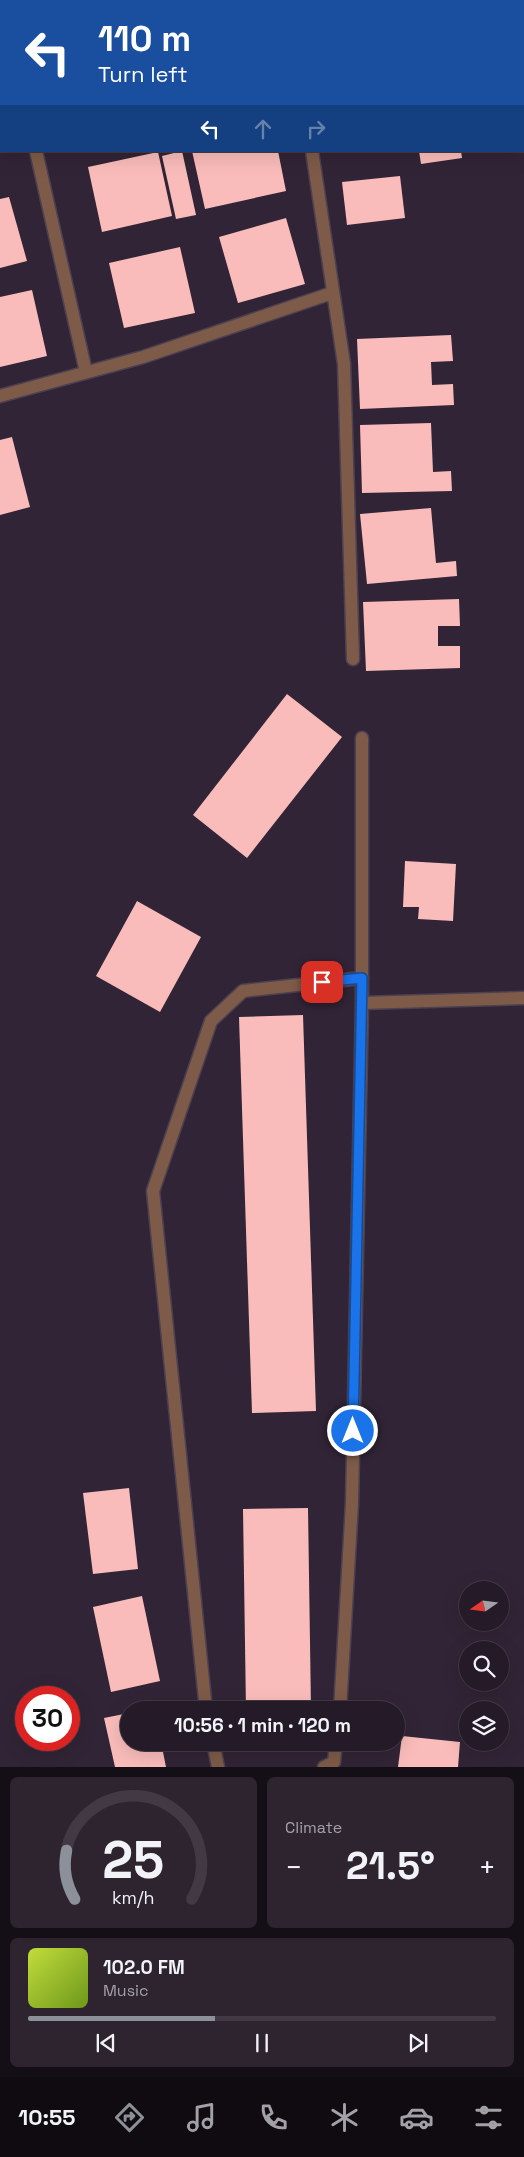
<!DOCTYPE html>
<html lang="en">
<head>
<meta charset="utf-8">
<style>
  body { margin:0; font-family:"Space Grotesk",sans-serif; background:#2d2430; color:#f1f3f6; height:100vh; display:flex; flex-direction:column; font-size:19px; white-space:nowrap }
  * { box-sizing:border-box; margin:0 }
  p { font-size:16px; color:#a3a1a8 }
  .icon { flex:none; width:28px; height:28px; fill:none; stroke:currentColor; stroke-width:2; stroke-linecap:round; stroke-linejoin:round }
  .map { position:relative; height:1767px; overflow:hidden }
  .drawer { display:flex; flex-direction:column; gap:10px; padding:10px; background:#140f16; flex:1 }
  .drawer>* { flex:none }
  .guide { position:absolute; left:0px; top:0px; width:525px; height:152px; box-shadow:0 5px 20px #0002,0 0 0 1px #423945; background:#1a4fa0; color:#fff; overflow:hidden }
  .needle { width:32px; rotate:256deg }
  .fabs { position:absolute; left:459px; top:1581px; display:grid; gap:10px }
  .fabs a { display:grid; place-items:center; width:50px; height:50px; border-radius:50%; background:#251b28; box-shadow:0 5px 20px #0002,0 0 0 1px #423945; font-size:25px }
  .speed { position:absolute; left:15px; top:1686px; display:flex; gap:10px; font-size:25px; font-weight:700; text-align:center }
  .speed>* { display:grid; place-content:center; width:65px; height:65px; border-radius:50%; background:#251b28; box-shadow:0 5px 20px #0002,0 0 0 1px #423945; line-height:1 }
  .speed .limit { border:8px solid #d22; background:#fff; color:#111 }
  .pin { position:absolute; display:grid; place-items:center; width:42px; height:42px; color:#fff; margin:-21px; border-radius:10px; box-shadow:0 2px 8px #0006 }
  .me { position:absolute; width:55px; margin:-28px; rotate:0deg; stroke-linejoin:round; filter:drop-shadow(0 0 4px #0008) }
  .turn { display:flex; align-items:center; gap:18px; height:105px; padding:0 15px; font-size:22px }
  .turn .icon { width:65px; height:65px; stroke-width:2.5 }
  .turn b { display:block; font-size:35px; line-height:42px }
  .lanes { display:flex; align-items:center; height:48px; padding:0 15px; background:#0003; justify-content:center; gap:25px; direction:ltr }
  .lanes .off { opacity:.35 }
  .big { font-size:38px; font-weight:800; line-height:1.1 }
  .drawer .card { flex:1; display:flex; flex-direction:column; justify-content:center; gap:8px; min-width:0; padding:0 18px; border-radius:8px; background:#2d2430 }
  .drawer .dial { align-items:center; gap:0 }
  .dial svg { height:130px; overflow:visible; fill:none; stroke:#423945; stroke-width:7; stroke-linecap:round; text-anchor:middle }
  .dial text { fill:#f1f3f6; stroke:none }
  .song { display:flex; align-items:center; gap:15px }
  .cover { width:60px; height:60px; border-radius:8px; background:linear-gradient(135deg,hsl(70 70% 55%),hsl(80 70% 35%)) }
  .played { height:5px; border-radius:2px; background:linear-gradient(90deg,#8c9099 40%,#423945 40%) }
  .keys { display:flex; justify-content:space-around; direction:ltr }
  .heat { display:flex; justify-content:space-between; align-items:center; font-size:28px; direction:ltr }
  .drawer .tiles { flex:1; display:grid; gap:10px; grid-template-columns:1fr 1fr }
  .card:last-child { grid-column:span 2 }
  .trip { position:absolute; left:120px; top:1701px; width:285px; height:50px; border-radius:25px; background:#251b28; box-shadow:0 5px 20px #0002,0 0 0 1px #423945; font-weight:800; line-height:50px; text-align:center }
  .dock { display:flex; height:80px; justify-content:space-around; align-items:center; background:#0f0b10; color:#a3a1a8 }
  .dock .icon { width:35px; height:35px }
  .dock .on { color:#8c9099 }
  .dock b { font-size:22px; color:#f1f3f6 }
  .map>svg:first-child { display:block }
  .building { fill:#f9bcba }
  .lines { fill:none; stroke-linecap:round; stroke-linejoin:round }
  .minor-casing { stroke:#4c4051; stroke-width:15 }
  .minor { stroke:#7e5b48; stroke-width:12 }
  .route-casing { stroke:#114b97; stroke-width:12 }
  .route { stroke:#1a73e8; stroke-width:9 }
</style>
</head>
<body>
<div class="map">
<svg width="524" height="1767" viewBox="0 0 524 1767">
  <rect width="100%" height="100%" fill="#312436"/>
  <g class="building">
    <polygon points="182,151 196,215 176,219 162,156"/>
    <polygon points="192,151 278,151 286,191 205,209"/>
    <polygon points="419,151 461,151 462,158 421,164"/>
    <polygon points="158,152 172,216 102,232 88,167"/>
    <polygon points="400,176 405,218 347,225 342,182"/>
    <polygon points="9,197 27,261 0,268 0,199"/>
    <polygon points="286,218 305,284 238,303 219,237"/>
    <polygon points="180,247 195,313 124,328 109,263"/>
    <polygon points="32,290 47,356 0,367 0,297"/>
    <polygon points="451,335 453,361 431,362 432,385 453,384 454,405 360,409 357,339"/>
    <polygon points="431,423 433,472 451,471 452,491 362,493 360,425"/>
    <polygon points="12,437 30,507 0,515 0,440"/>
    <polygon points="431,508 436,563 456,561 457,576 367,584 360,514"/>
    <polygon points="459,599 460,626 438,626 438,646 460,646 460,668 366,671 363,602"/>
    <polygon points="287,694 342,737 247,858 193,815"/>
    <polygon points="405,861 456,864 453,921 418,919 419,907 403,907"/>
    <polygon points="137,901 201,937 160,1012 96,976"/>
    <polygon points="303,1015 316,1411 252,1413 239,1017"/>
    <polygon points="129,1488 138,1569 93,1574 83,1493"/>
    <polygon points="308,1508 311,1710 246,1710 243,1509"/>
    <polygon points="142,1596 160,1681 111,1692 93,1607"/>
    <polygon points="129,1713 129,1742 161,1742 166,1767 115,1767 104,1718"/>
    <polygon points="402,1736 460,1742 458,1767 398,1767"/>
  </g>
  <g class="lines">
    <g class="minor-casing">
      <g id="minor">
        <polyline points="2,0 2,1"/>
        <polyline points="289,0 289,1"/>
        <polyline points="36,151 86,372"/>
        <polyline points="312,151 344,364 353,659"/>
        <polyline points="0,396 143,357 332,293"/>
        <polyline points="362,1003 362,738"/>
        <polyline points="206,1710 153,1191 211,1021 243,991 362,978"/>
        <polyline points="340,1710 352,1503 362,1003 524,998"/>
        <polyline points="213,1742 218,1767"/>
        <polyline points="324,1767 334,1762 336,1742"/>
      </g>
    </g>
    <use href="#minor" class="minor"/>
  </g>
  <g class="lines">
    <g class="route-casing">
      <polyline id="route" points="322,982 362,978 353,1431"/>
    </g>
    <use href="#route" class="route"/>
  </g>
</svg>
<div class="fabs">
<a><svg class="needle" viewBox="-14 -14 28 28"><path d="M0-13l5 13h-10z" fill="#e53935"/><path d="M0 13l5-13h-10z" fill="#a3a1a8"/></svg></a>
<a><svg class="icon" aria-label="search" viewBox="0 0 24 24"><circle cx="10" cy="10" r="6"/><path d="M15 15l6 6"/></svg></a>
<a><svg class="icon" aria-label="layers" viewBox="0 0 24 24"><path d="M12 4l9 5-9 5-9-5zM3 14l9 5 9-5"/></svg></a>
</div>
<div class="speed"><div class="limit">30</div></div>
<div class="pin" style="left:322px;top:982px;background:#d93025"><svg class="icon" aria-label="arrive" viewBox="0 0 24 24"><path d="M6 21V4h12l-3 4 3 4H6"/></svg></div>
<svg class="me" style="left:353px;top:1431px" viewBox="-20 -20 40 40"><circle r="17" fill="#1a73e8" stroke="#fff" stroke-width="3"/><path d="M0-11L8 9 0 5-8 9z" fill="#fff"/></svg>
<div class="trip">10:56 · 1 min · 120 m</div>
<div class="guide">
<div class="turn"><svg class="icon" aria-label="left" viewBox="0 0 24 24"><path d="M17 20v-9H6M10 6l-5 5 5 5"/></svg><div><b>110 m</b>Turn left</div></div>
<div class="lanes"><svg class="icon" aria-label="left" viewBox="0 0 24 24"><path d="M17 20v-9H6M10 6l-5 5 5 5"/></svg><svg class="icon off" aria-label="ahead" viewBox="0 0 24 24"><path d="M12 20V5M6 11l6-6 6 6"/></svg><svg class="icon off" aria-label="right" viewBox="0 0 24 24"><path d="M7 20v-9h11M14 6l5 5-5 5"/></svg></div>
</div>
</div>
<section class="drawer">
<div class="tiles">
<div class="card dial"><svg viewBox="0 0 100 80">
<path d="M14 69A42 42 0 1 1 86 69"/>
<path d="M14 69A42 42 0 0 1 9 39" stroke="#8c9099"/>
<text x="50" y="56" font-size="32" font-weight="700">25</text>
<text x="50" y="72" font-size="11">km/h</text>
</svg></div>
<div class="card"><p>Climate</p>
<div class="heat"><a>−</a><b class="big">21.5°</b><a>+</a></div>
</div>
<div class="card">
<div class="song"><i class="cover"></i><div><b>102.0 FM</b><p>Music</p></div></div>
<div class="played"></div>
<div class="keys"><svg class="icon" aria-label="previous" viewBox="0 0 24 24"><path d="M18 5L8 12l10 7zM5 5v14"/></svg><svg class="icon" aria-label="pause" viewBox="0 0 24 24"><path d="M8 5v14M16 5v14"/></svg><svg class="icon" aria-label="next" viewBox="0 0 24 24"><path d="M6 5l10 7-10 7zM19 5v14"/></svg></div>
</div>
</div>
</section>
<nav class="dock">
<b>10:55</b>
<svg class="icon on" aria-label="directions" viewBox="0 0 24 24"><path d="M12 3l9 9-9 9-9-9zM9 14v-3h6M13 9l2 2-2 2"/></svg>
<svg class="icon" aria-label="music" viewBox="0 0 24 24"><path d="M9 18V5l10-2v13"/><circle cx="6" cy="18" r="3"/><circle cx="16" cy="16" r="3"/></svg>
<svg class="icon" aria-label="phone" viewBox="0 0 24 24"><path d="M5 4h4l2 5-3 2q2 4 5 5l2-3 5 2v4C11 20 4 13 5 4z"/></svg>
<svg class="icon" aria-label="climate" viewBox="0 0 24 24"><path d="M12 3v18M4 7l16 10M4 17L20 7"/></svg>
<svg class="icon" aria-label="car" viewBox="0 0 24 24"><path d="M5 17H2v-5l4-1 3-4h7l3 4 3 1v5h-3M9 17h6M6 11h13"/><circle cx="7" cy="17" r="2"/><circle cx="17" cy="17" r="2"/></svg>
<svg class="icon" aria-label="filters" viewBox="0 0 24 24"><path d="M4 7h16M4 17h16"/><circle cx="9" cy="7" r="2"/><circle cx="15" cy="17" r="2"/></svg>
</nav>
</body>
</html>
